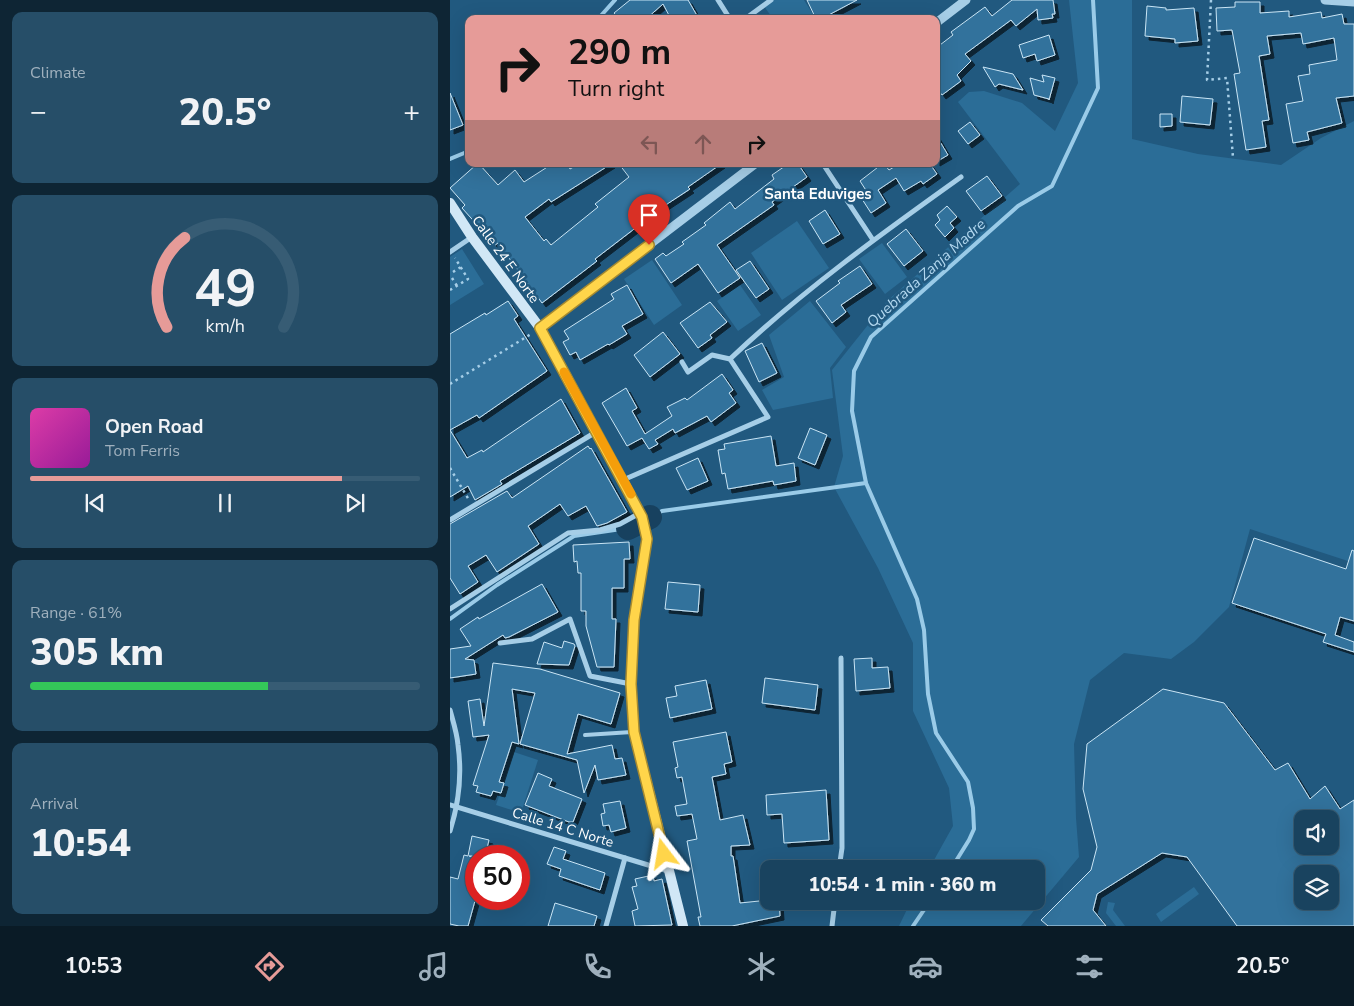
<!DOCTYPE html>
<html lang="en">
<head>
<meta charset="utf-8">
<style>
  body { margin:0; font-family:"Nunito Sans",sans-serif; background:#264e68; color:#f1f3f6; height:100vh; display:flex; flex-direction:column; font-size:19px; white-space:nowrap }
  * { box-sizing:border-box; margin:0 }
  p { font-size:16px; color:#9fb0bd }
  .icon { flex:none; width:28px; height:28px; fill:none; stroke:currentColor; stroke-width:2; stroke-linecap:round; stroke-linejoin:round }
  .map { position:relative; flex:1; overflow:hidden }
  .sheet { display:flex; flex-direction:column; gap:12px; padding:12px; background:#0e2534; width:450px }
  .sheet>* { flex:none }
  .hud { position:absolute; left:15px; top:15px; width:475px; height:152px; border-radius:10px; box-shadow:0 5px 20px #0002,0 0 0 1px #375c74; background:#e69b98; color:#111; overflow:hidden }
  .buttons { position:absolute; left:844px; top:810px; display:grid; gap:10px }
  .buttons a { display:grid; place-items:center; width:45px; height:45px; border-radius:10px; background:#19435f; box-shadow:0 5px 20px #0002,0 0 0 1px #375c74; font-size:25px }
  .speed { position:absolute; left:15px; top:845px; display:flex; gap:10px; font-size:25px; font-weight:700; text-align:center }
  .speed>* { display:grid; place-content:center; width:65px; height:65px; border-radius:50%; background:#19435f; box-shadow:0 5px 20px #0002,0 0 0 1px #375c74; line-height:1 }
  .speed .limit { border:8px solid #d22; background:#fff; color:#111 }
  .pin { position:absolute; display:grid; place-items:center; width:42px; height:42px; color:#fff; margin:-51px -21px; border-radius:50% 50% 50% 0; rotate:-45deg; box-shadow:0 0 5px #0007 }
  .pin .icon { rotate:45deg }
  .me { position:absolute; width:55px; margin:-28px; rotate:346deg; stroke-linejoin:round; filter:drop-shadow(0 0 4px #0008) }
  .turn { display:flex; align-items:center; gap:18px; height:105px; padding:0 20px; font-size:22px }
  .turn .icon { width:65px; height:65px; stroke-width:2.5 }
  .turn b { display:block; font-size:35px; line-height:42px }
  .lanes { display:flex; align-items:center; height:48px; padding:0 20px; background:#0003; justify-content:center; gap:25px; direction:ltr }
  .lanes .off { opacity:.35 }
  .big { font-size:38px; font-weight:800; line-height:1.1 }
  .sheet .tile { flex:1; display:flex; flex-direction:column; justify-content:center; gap:8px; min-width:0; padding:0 18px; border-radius:10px; background:#264e68 }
  .sheet .dial { align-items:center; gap:0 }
  .dial svg { height:130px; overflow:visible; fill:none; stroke:#375c74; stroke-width:7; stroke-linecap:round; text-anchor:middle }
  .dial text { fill:#f1f3f6; stroke:none }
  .song { display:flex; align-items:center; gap:15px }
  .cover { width:60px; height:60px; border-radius:8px; background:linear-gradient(135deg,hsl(320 70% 55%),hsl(300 70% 35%)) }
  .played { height:5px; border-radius:2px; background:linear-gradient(90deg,#e69b98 80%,#375c74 80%) }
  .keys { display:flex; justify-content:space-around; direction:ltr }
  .heat { display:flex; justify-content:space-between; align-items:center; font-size:28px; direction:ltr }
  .charge { height:8px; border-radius:4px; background:linear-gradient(90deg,#34c759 61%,#375c74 0) }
  .trip { position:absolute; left:310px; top:860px; width:285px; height:50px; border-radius:10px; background:#19435f; box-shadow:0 5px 20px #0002,0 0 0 1px #375c74; font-weight:800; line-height:50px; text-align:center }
  .dock { display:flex; height:80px; justify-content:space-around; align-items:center; background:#0a1b26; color:#9fb0bd }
  .dock .icon { width:35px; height:35px }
  .dock .active { color:#e69b98 }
  .dock b { font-size:22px; color:#f1f3f6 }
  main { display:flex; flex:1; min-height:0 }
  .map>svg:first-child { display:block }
  .green { fill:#2b6d97 }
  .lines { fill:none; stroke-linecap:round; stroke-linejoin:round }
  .stream { stroke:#9acbe8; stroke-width:4 }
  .river { stroke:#17415f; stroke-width:24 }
  .building { fill:#31729c; stroke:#cae5f5; fill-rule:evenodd; filter:url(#shadow) }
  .path { stroke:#a6cee7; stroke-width:2.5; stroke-dasharray:2.5 4; stroke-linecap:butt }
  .service { stroke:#a6cee7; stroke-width:4 }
  .minor { stroke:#a6cee7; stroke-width:5 }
  .tertiary { stroke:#a6cee7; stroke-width:9 }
  .secondary { stroke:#d1e7f6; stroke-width:10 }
  .route-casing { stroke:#a68a30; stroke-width:12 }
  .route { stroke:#ffd54a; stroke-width:9 }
  .slow { stroke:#f59e0b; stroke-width:9 }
  .labels { text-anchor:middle; stroke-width:5; stroke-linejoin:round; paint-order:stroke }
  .street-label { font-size:14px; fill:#fff; stroke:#21597f }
  .neighbourhood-label { font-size:15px; font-weight:bold; fill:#fff; stroke:#21597f }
  .water-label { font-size:15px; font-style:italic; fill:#b2d7ef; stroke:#21597f }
</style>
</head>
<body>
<main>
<section class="sheet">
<div class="tile"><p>Climate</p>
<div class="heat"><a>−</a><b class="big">20.5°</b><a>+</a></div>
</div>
<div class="tile dial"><svg viewBox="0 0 100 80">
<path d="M14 69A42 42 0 1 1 86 69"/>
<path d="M14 69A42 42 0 0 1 25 14" stroke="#e69b98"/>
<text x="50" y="56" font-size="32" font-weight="700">49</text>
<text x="50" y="72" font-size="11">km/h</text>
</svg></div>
<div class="tile">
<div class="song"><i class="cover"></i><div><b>Open Road</b><p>Tom Ferris</p></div></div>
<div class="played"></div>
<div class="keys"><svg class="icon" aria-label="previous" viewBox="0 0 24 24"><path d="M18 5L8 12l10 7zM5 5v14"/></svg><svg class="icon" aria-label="pause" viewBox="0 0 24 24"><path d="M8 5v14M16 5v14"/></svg><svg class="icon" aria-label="next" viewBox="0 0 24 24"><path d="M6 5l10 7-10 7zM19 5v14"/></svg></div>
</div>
<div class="tile"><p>Range · 61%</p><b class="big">305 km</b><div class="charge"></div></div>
<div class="tile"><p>Arrival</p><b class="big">10:54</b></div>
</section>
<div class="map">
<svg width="904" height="926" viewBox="0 0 904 926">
  <defs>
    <filter id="shadow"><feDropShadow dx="4" dy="4" stdDeviation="0" flood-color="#0009"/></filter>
  </defs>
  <rect width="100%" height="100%" fill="#21597f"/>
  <g class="green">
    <polygon points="324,0 354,0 366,19 323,19 314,6"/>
    <polygon points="619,0 682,0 682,139 748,154 831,165 871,138 904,121 904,563 800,529 779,607 744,642 721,659 674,653 640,680 624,744 626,818 629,857 571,926 449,926 461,901 586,901 586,869 479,869 503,826 499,788 463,711 463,643 428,568 384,487 393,456 382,370 437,301 570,184 508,102 519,92 534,91 572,103 605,131 628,83"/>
    <polygon points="347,221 379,268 332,300 301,253"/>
    <polygon points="432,243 457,277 435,294 409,259"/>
    <polygon points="12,249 34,284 0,305 0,257"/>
    <polygon points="202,260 232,305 204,325 174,279"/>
    <polygon points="290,285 311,315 288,331 267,301"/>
    <polygon points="360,301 396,347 380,368 383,398 323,410 312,390 334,377 319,335"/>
    <polygon points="64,752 88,760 71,813 46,805"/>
    <polygon points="744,887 749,894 711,922 706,914"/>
    <polygon points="658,902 665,903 663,910 675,926 666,926 656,913"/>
  </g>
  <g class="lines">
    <g class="stream">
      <polyline points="148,19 165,0"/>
      <polyline points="0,159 19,151"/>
      <polyline points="200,517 212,511 416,483"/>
      <polyline points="0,619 47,585 124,536 178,528"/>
      <polyline points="501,869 519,840 524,829 523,808 518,782 486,733 478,694 474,630 467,599 416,483 402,411 404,371 421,337 568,206 602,186 648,88 643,0"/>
      <polyline points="463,926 480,901"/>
    </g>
    <polyline class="river" points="178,528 200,517"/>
  </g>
  <g class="building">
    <polygon points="180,0 238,0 249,19 221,19 213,4 196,19 169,19 164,13"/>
    <polygon points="357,0 407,0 371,19 366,19"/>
    <polygon points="562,0 603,0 605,14 602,14 603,18 588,20 587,9 566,26 561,20 515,54 521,61 507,75 511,81 492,95 486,87 486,48 503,35 501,32 535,7 542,16"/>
    <polygon points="785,2 810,2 810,13 839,11 839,17 871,12 872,18 892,14 894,24 904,24 904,96 886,98 892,123 857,132 859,140 843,143 836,104 853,101 848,76 860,74 859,65 887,60 884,38 853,44 851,33 817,36 820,54 809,56 819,120 812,121 816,147 796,150 784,74 790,73 782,30 767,31 766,8 785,7"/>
    <polygon points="697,6 716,8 716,10 744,8 748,41 725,43 725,39 695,36"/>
    <polygon points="599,35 605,55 587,61 585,54 573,58 569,45"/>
    <polygon points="533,67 563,74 573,90 549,84 545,87"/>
    <polygon points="592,75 605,78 599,100 599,99 584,95 580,78 594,82"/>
    <polygon points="0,93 13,125 0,130"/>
    <polygon points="732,96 763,99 760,125 730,122"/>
    <polygon points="710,114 722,114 722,126 710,127"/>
    <polygon points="520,122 530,135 518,144 508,131"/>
    <polygon points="486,135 498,155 486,162"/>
    <polygon points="27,164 29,164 48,185 65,170 74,182 102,164 117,164 120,169 129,164 161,164 101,202 99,199 75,217 94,241 96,239 101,245 148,207 145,204 179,177 169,164 271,164 238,187 240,189 205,212 205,213 145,259 147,261 92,303 48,243 45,245 30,228 12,208 15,205 0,188"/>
    <polygon points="338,164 348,164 357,177 322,202 324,205 267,245 290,278 268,293 248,264 221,283 205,259 213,253 216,256 234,244 232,242 256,225 254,223 280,202 285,209 324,179 322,175"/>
    <polygon points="432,164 434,164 439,170 449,164 480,164 487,174 473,184 471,181 454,191 446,178 428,190 436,203 421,213 412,199 419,195 410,181"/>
    <polygon points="537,176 552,196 531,211 516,191"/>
    <polygon points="497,206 507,217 500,223 504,228 495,237 485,225 490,220 487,215"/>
    <polygon points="375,210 390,234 373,244 359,221"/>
    <polygon points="456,229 473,251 454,266 437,244"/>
    <polygon points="300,261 319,289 306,298 286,270"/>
    <polygon points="410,266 422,284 391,305 396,312 382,323 366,301 390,283 388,281"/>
    <polygon points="177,285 193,314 172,326 177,334 159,345 158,344 130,360 126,352 120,355 113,342 119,339 114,331 164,299 161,294"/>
    <polygon points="58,301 68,316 64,319 97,371 29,418 27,415 0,430 17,458 32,450 33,452 111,399 130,433 50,481 52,484 25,500 18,486 0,497 0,334 35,313 36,315"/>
    <polygon points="260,302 277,322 260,335 262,338 248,348 230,323"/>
    <polygon points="213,332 230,354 200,377 184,355"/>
    <polygon points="312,343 327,373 309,382 295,351"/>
    <polygon points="272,374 283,390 279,393 286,403 261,422 257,416 225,433 223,429 205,440 208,444 199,449 192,438 177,446 152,403 176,388 187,408 182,411 195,434 222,416 217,407 235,398 237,400"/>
    <polygon points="360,428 377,435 365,465 348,458"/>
    <polygon points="321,436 326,466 344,463 346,481 324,485 323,481 278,489 275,473 272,474 268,450 275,449 274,444"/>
    <polygon points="138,446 140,449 141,448 177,512 157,523 147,526 136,506 118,516 110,504 78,526 89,544 47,572 36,555 18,566 28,582 10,594 0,578 0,524 57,491 62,498"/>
    <polygon points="248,458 258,481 237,490 226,468"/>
    <polygon points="804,538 896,569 902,550 904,551 904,621 890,617 885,635 904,642 904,652 873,642 876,634 782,603"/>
    <polygon points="179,542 180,559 174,559 174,588 162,588 162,619 166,619 164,667 147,667 136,626 136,611 131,611 131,573 128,573 127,561 124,562 123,545"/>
    <polygon points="218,582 250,585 248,612 215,609"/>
    <polygon points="92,584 108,612 59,637 55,638 53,635 15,659 24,660 26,674 0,678 0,649 21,646 10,629 28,617 29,619"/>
    <polygon points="114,641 124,644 125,646 119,665 87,664 94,642 112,648"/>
    <polygon points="422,658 422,668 438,667 440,688 406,691 404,659"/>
    <polygon points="43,663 90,669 170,693 161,724 128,714 117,754 162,745 165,759 172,758 176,775 148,780 145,765 134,793 127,760 70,744 85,693 62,689 69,744 62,742 49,782 54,783 51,793 43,791 41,796 26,792 28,786 23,785 39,735 23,737 18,701 30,699 34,726"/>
    <polygon points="315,678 368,685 365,710 312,703"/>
    <polygon points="256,680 262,709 220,718 216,698 227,696 225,686"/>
    <path d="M713 689 774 703 825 770 838 763 860 799 875 786 890 809 904 800V926H787L737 857 712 853 647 894 643 910 656 926H598L591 920 641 870 647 847 633 789 637 744ZM852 819H880V846H852ZM852 874H880V901H852Z"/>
    <polygon points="276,732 282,762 274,764 276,774 262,777 270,820 293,815 300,845 281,846 281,856 283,856 290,903 319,900 319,901 329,901 330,916 282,926 250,926 248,917 251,917 237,841 247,839 242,814 227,816 225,806 237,804 232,777 227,778 225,768 228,767 223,742"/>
    <polygon points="88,773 102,779 99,786 132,799 123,822 119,822 75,805"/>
    <polygon points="376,790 379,840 334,843 332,814 317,815 316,795"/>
    <polygon points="170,801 176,828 161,832 159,825 153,826 151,814 155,813 153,804"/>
    <polygon points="22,836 39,840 35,856 19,856 26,858 26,897 18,926 9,926 0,924 0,877 8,879 14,855 18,856"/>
    <polygon points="104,847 116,851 113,859 155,873 150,890 109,876 111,869 97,864"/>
    <polygon points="203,875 204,881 212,879 222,925 185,926 182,911 188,909 182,887 187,886 185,879"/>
    <polygon points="105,903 147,916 144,926 98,926"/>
  </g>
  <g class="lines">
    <g class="path">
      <polyline points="761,0 757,80 777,78 783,158"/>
      <polyline points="3,272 11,267"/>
      <polyline points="2,278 7,286"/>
      <polyline points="0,290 18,279 5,258"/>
      <polyline points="0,384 81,334"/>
      <polyline points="0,468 19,500"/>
    </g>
    <polyline class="service" points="135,735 182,732"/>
    <g class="minor">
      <polyline points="268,0 280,19"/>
      <polyline points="295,19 321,0"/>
      <polyline points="373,164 423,240"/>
      <polyline points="0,252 22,237"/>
      <polyline points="232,362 238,372 262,355 280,359"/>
      <path d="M173 480 318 417 280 359C352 291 431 234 511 177"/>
      <polyline points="0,520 146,432"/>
      <polyline points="0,609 118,533 150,530 170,524 190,513"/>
      <polyline points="50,643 82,639 120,619 140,676 181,684"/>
      <path d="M0 710C3 721 7 733 8 745 12 774 9 803 0 831"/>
      <polyline points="0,805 218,871"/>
      <polyline points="389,869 392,848 391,658"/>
      <polyline points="156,926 175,858"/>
      <polyline points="382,926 385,901"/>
    </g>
    <g class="tertiary">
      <polyline points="875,0 904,2"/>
      <polyline points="486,23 516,0"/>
      <polyline points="90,328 305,164"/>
    </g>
    <polyline class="secondary" points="0,203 22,237 90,328 192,517 197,539 184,620 181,684 184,732 233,926"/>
  </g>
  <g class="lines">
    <g class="route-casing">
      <polyline id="route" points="199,245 90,328 192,517 197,539 184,620 181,684 184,732 214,854"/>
    </g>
    <use href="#route" class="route"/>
    <polyline class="slow" points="114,372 181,494"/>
  </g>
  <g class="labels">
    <g class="street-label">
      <text transform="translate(56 259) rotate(54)" y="5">Calle 24 E Norte</text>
      <text transform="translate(113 827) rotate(17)" y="5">Calle 14 C Norte</text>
    </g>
    <g class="neighbourhood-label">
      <text x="368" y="199">Santa Eduviges</text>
    </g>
    <g class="water-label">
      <text transform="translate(476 273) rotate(-42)" y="5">Quebrada Zanja Madre</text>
    </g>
  </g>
</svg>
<div class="buttons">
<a><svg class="icon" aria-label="sound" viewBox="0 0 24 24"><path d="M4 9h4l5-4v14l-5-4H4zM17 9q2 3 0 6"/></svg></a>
<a><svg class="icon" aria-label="layers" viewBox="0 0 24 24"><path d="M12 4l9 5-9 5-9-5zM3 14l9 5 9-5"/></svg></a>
</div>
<div class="speed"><div class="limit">50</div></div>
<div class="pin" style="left:199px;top:245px;background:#d93025"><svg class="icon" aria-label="arrive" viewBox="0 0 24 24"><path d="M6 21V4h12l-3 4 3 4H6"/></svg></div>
<svg class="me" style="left:214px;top:854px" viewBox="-20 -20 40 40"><path d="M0-17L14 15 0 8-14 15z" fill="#ffd54a" stroke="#fff" stroke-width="4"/></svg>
<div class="trip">10:54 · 1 min · 360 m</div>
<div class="hud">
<div class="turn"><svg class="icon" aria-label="right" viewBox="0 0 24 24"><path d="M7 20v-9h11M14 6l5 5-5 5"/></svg><div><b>290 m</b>Turn right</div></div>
<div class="lanes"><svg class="icon off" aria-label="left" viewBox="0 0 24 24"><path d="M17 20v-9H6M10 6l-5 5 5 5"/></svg><svg class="icon off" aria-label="ahead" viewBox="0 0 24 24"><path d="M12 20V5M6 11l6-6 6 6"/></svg><svg class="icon" aria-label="right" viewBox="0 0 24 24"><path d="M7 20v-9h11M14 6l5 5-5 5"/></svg></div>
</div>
</div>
</main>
<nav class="dock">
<b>10:53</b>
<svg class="icon active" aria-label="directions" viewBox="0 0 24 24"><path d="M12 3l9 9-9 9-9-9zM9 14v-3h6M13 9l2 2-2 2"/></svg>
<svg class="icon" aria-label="music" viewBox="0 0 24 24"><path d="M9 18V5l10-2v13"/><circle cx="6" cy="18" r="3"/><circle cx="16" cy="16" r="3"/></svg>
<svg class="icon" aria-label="phone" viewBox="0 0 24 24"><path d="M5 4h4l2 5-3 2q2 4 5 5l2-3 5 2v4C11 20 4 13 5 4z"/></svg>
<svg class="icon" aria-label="climate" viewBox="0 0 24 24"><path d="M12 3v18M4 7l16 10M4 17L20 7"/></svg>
<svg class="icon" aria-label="car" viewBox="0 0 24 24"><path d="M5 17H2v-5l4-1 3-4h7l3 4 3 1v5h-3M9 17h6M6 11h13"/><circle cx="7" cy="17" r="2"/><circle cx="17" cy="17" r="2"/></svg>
<svg class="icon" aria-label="filters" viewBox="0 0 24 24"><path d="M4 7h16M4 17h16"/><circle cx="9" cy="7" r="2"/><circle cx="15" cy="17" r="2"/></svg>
<b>20.5°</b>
</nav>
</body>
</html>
